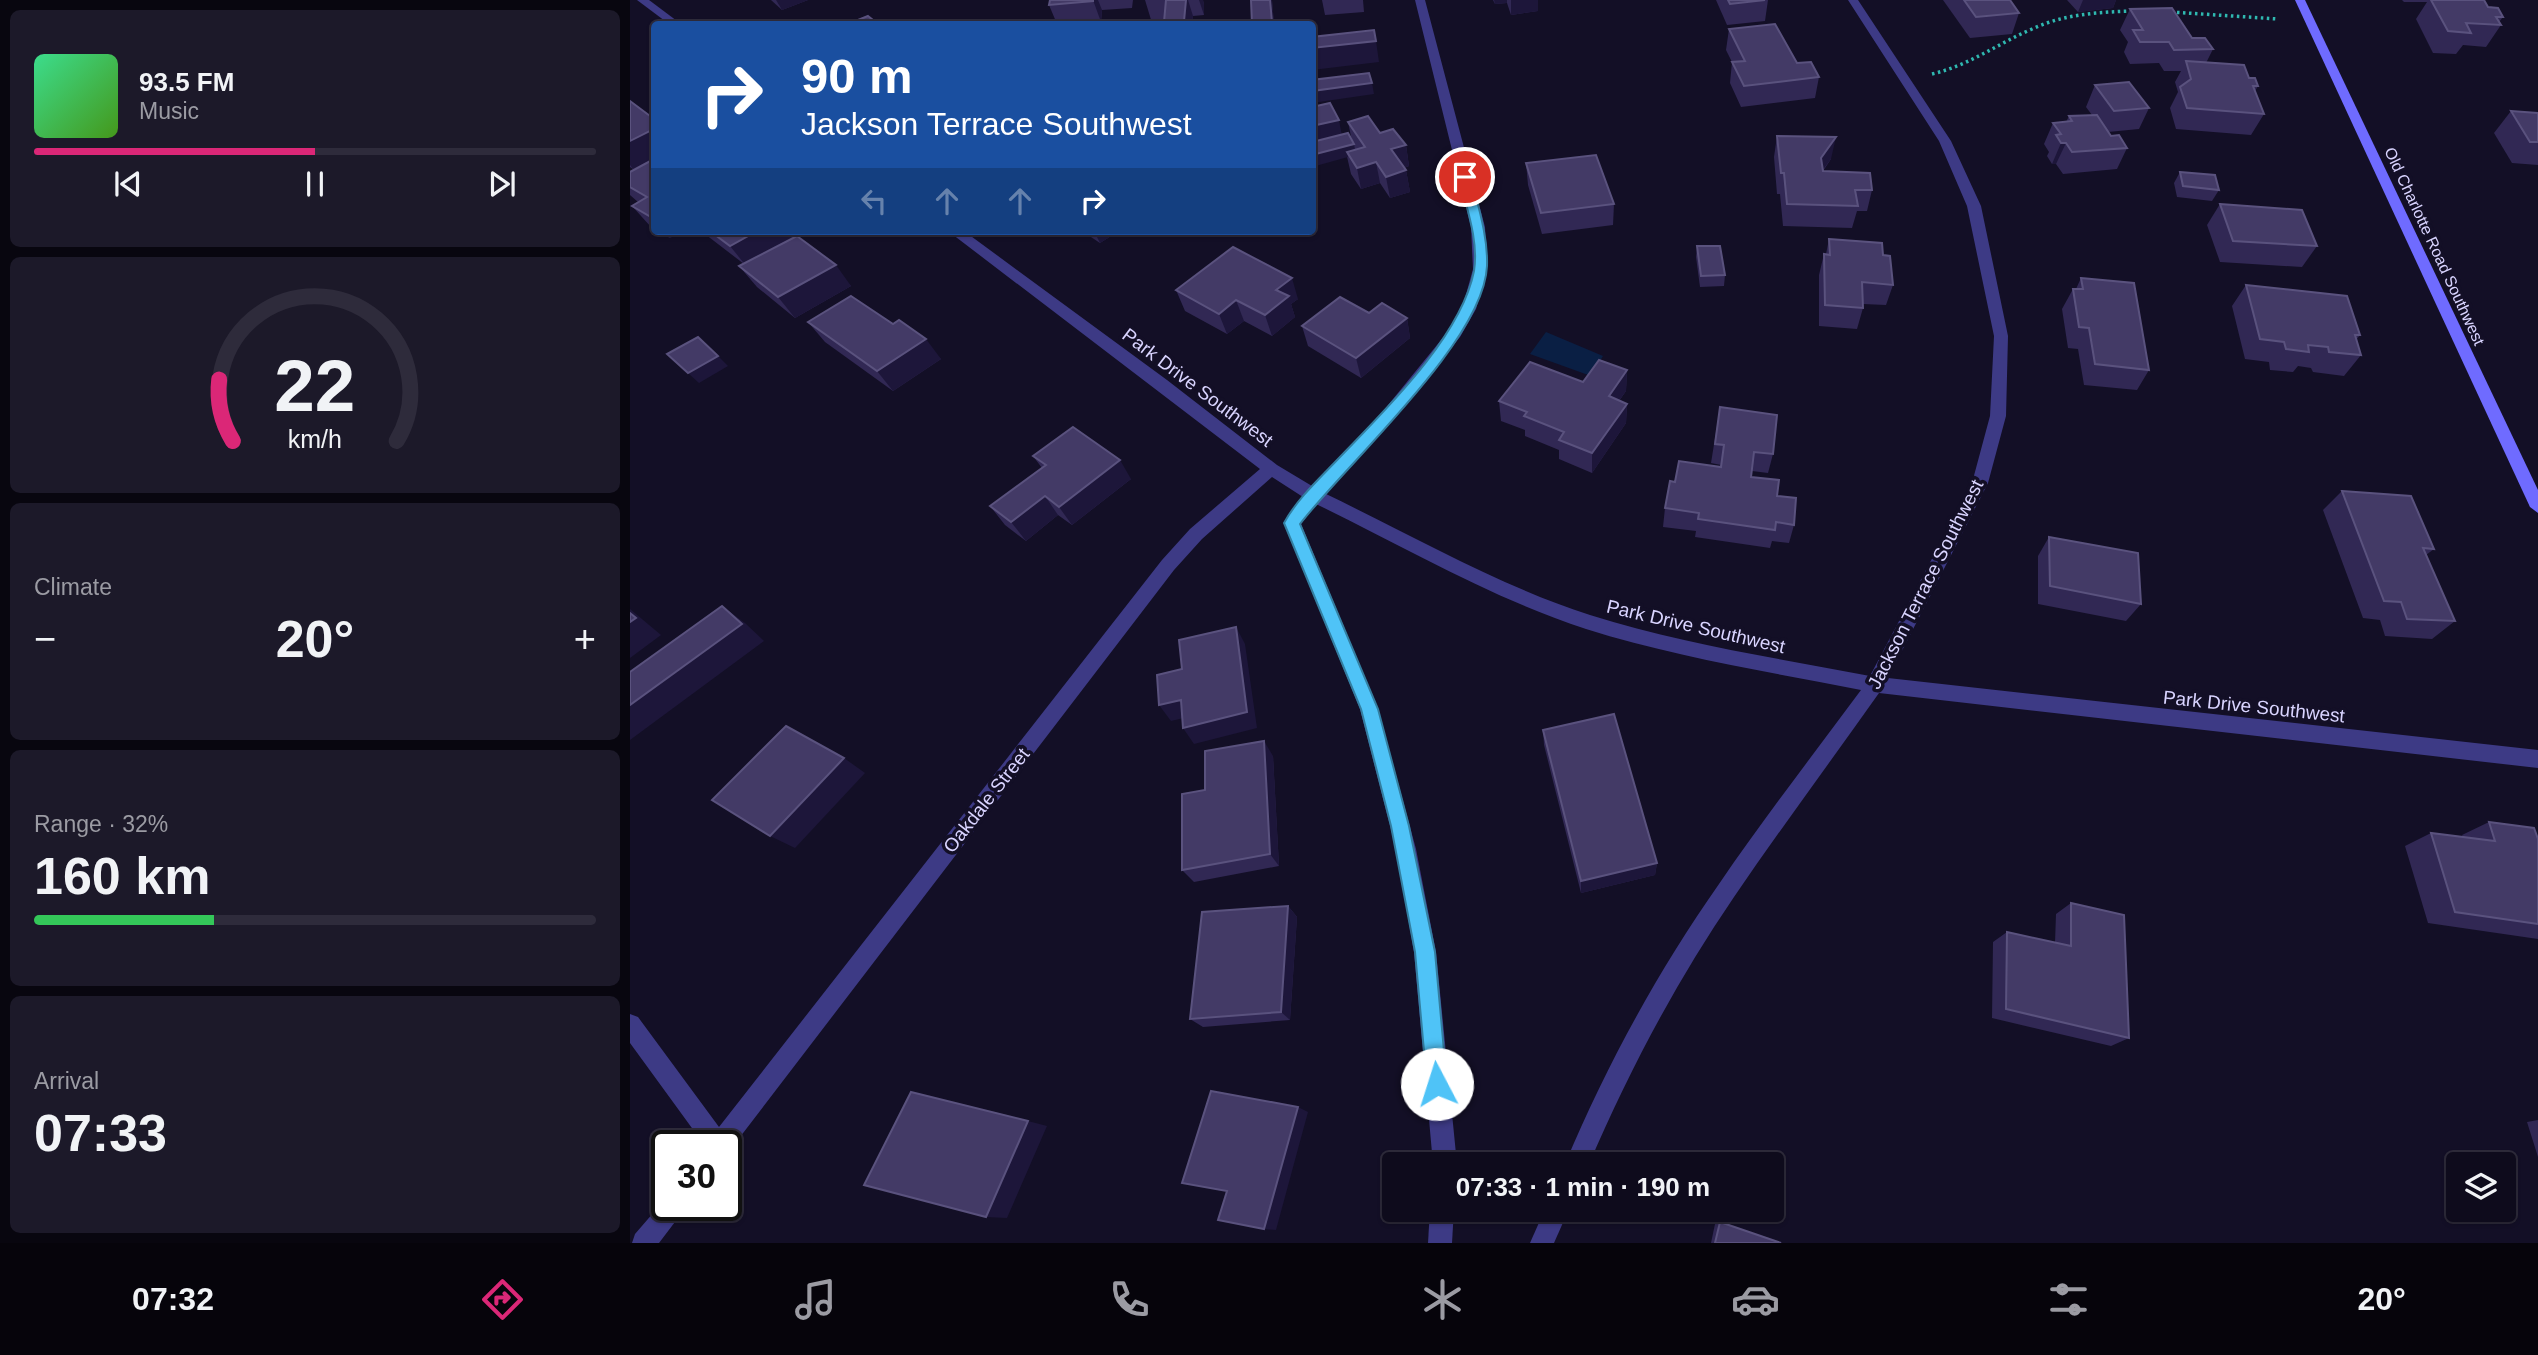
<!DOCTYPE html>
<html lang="en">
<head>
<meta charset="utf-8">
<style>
  body { margin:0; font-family:Arial,sans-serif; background:#1c1929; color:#f1f3f6; height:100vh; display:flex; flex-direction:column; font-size:26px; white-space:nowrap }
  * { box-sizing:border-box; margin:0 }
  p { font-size:23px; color:#9b9ba3 }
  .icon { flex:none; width:38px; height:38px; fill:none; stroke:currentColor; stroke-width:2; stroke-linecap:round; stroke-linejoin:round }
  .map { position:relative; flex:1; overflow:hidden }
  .details { display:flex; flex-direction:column; gap:10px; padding:10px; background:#08060f; width:630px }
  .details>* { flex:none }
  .hud { position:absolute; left:21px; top:21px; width:665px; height:214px; border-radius:7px; box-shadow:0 2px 5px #0004,0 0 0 2px #2e2b3b; background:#1a4fa0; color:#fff; overflow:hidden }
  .controls { position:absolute; left:1816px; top:1152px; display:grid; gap:14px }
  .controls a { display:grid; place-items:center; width:70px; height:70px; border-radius:7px; background:#0e0b1c; box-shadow:0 2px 5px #0004,0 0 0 2px #2e2b3b; font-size:35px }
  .speed { position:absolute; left:21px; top:1130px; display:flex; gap:14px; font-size:35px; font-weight:700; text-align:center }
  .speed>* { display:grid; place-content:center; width:91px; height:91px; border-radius:50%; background:#0e0b1c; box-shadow:0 2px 5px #0004,0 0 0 2px #2e2b3b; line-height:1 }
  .speed .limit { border:4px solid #111; border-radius:10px; background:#fff; color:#111 }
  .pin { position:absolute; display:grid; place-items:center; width:60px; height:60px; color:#fff; margin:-30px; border:4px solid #fff; border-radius:50%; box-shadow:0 2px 7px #0007 }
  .me { position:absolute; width:77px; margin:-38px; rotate:355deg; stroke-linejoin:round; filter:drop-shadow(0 0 5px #0008) }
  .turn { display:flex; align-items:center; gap:24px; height:147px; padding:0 35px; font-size:32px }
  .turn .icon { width:91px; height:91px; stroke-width:2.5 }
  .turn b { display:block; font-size:49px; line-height:60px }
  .lanes { display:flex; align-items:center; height:66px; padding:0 35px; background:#0003; justify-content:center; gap:35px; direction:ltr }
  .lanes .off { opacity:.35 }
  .big { font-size:52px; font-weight:700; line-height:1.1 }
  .details .widget { flex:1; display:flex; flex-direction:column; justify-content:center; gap:10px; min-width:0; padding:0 24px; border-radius:10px; background:#1c1929 }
  .details .dial { align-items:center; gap:0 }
  .dial svg { height:182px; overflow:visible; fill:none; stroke:#2e2b3b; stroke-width:7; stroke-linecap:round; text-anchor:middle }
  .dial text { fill:#f1f3f6; stroke:none }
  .song { display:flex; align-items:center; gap:21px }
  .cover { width:84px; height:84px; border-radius:10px; background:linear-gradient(135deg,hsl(150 70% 55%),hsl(100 70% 35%)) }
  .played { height:7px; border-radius:4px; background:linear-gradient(90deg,#db2777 50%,#2e2b3b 50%) }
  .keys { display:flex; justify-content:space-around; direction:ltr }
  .heat { display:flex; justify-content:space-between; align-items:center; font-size:38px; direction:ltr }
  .charge { height:10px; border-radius:5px; background:linear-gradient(90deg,#34c759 32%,#2e2b3b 0) }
  .trip { position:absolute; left:752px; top:1152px; width:402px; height:70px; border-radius:7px; background:#0e0b1c; box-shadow:0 2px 5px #0004,0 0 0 2px #2e2b3b; font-weight:700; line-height:70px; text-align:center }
  .tab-bar { display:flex; height:112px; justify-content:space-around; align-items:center; background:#06040b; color:#9b9ba3 }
  .tab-bar .icon { width:49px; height:49px }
  .tab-bar .selected { color:#db2777 }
  .tab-bar b { font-size:32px; color:#f1f3f6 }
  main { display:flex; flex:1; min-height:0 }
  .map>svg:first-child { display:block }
  .water { fill:#0a1f44 }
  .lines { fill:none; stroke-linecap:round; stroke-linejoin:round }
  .path { stroke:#2fb8b0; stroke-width:3.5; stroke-dasharray:2.5 3.5; stroke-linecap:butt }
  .street { fill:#3d3a85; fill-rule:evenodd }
  .secondary { fill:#6f6bff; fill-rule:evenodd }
  .wall { fill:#312854 }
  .shaded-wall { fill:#1d163a }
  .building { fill:#433a66; stroke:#5a527e; stroke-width:2 }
  .route { fill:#4fc3f7; stroke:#337fa1; stroke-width:2 }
  .labels { text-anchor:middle; stroke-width:7; stroke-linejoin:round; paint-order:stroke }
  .far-street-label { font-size:16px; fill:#d9d4ff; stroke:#130f26 }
  .street-label { font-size:19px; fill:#d9d4ff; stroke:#130f26 }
</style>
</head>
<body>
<main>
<section class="details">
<div class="widget">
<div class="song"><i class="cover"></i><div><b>93.5 FM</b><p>Music</p></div></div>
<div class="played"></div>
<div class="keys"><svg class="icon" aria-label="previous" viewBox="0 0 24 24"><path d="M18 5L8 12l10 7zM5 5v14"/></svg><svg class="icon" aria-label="pause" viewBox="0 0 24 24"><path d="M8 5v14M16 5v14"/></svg><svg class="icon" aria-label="next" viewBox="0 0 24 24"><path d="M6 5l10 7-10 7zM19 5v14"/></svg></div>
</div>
<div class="widget dial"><svg viewBox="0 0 100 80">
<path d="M14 69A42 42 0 1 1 86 69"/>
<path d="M14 69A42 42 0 0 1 8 42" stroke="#db2777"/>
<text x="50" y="56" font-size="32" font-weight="700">22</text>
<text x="50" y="72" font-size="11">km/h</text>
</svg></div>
<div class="widget"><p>Climate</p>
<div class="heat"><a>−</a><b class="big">20°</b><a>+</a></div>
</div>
<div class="widget"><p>Range · 32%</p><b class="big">160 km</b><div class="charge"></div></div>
<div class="widget"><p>Arrival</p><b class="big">07:33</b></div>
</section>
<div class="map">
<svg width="1908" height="1243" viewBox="0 0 1908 1243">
  <rect width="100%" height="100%" fill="#130f26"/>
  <polygon class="water" points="916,332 973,356 961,376 900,354"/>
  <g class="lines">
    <g class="path">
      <polyline points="1541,12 1648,19"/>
      <path d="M1302 74C1340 65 1367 44 1402 29 1434 14 1469 12 1504 11"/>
    </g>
    <g class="street">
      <polygon points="7,0 19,0 51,24 39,24"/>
      <path d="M785 0H795L855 227 857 269 846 309 830 337 760 423 694 493C779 534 872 587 960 615 1051 644 1147 658 1240 676L1342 483 1360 416 1364 336 1337 206 1309 141 1218 0H1228L1321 141 1351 206 1378 336 1376 416 1358 483 1258 678 1908 750V768L1249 693C1201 761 1151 828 1104 897 1047 980 999 1071 959 1164H935C976 1066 1028 971 1089 884 1134 818 1183 755 1231 690 1139 672 1045 657 956 629 863 599 773 546 686 504L671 524 748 709 786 849 806 952 827 1164H803L784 952 766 849 730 709 654 523 673 497 642 477 572 539 544 570 97 1154 96 1146H75L0 1043V1014L8 1017 89 1127 532 560 560 529 630 469 318 231H334L537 380 647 465 682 486 750 415 820 329 832 309 843 269 841 227Z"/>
      <polygon points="37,1197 37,1206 55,1206 51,1214 29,1243 2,1243 5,1234"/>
      <polygon points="800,1209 824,1209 822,1243 798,1243"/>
      <polygon points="915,1209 939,1209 924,1243 900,1243"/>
    </g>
    <polygon class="secondary" points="1665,0 1675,0 1908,490 1908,513 1900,507"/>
  </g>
  <g class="wall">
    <polygon points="141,0 178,0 152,10"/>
    <polygon points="420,0 503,0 502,8 472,10 471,22 447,24 427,24 419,5"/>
    <polygon points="515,0 573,0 574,5 574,15 563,16 562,24 534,24 534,22 522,23"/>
    <polygon points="621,0 642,0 644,24 622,24"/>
    <polygon points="692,0 733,0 734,12 695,15"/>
    <polygon points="863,0 908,0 908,11 881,15 877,3 865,4"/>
    <polygon points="1086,0 1138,0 1135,21 1097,25"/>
    <polygon points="1313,0 1380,0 1389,13 1382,34 1340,38"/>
    <polygon points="1437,0 1486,0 1483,8 1448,12"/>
    <polygon points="1772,0 1854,0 1858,7 1873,17 1869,22 1871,25 1856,47 1833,45 1826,54 1803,53 1786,19 1797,2 1774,2"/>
    <polygon points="1500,9 1562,38 1583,49 1576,63 1619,78 1628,86 1625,91 1634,114 1621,135 1546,129 1540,108 1548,92 1545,82 1551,71 1534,71 1529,63 1500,64 1494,52 1498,42 1490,30"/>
    <polygon points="1099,29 1167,63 1189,77 1185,98 1111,107 1100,83 1102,62 1096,50"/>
    <polygon points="1465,85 1519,108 1509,129 1478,132 1481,136 1497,148 1487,169 1433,174 1426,164 1422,164 1417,156 1419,152 1414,144 1423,123 1436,122 1439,116 1462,115 1456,107"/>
    <polygon points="0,101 24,119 24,229 21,227 2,206 8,202 0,195 0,172 21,161 3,169 0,167"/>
    <polygon points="1881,111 1908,113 1908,165 1882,163 1864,133"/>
    <polygon points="718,122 750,133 776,145 779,166 774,168 776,170 780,192 760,198 750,183 731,189 721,174 712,135 722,141"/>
    <polygon points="1147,136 1201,159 1193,171 1242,190 1237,211 1227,211 1222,228 1153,226 1150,194 1147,194 1144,157"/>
    <polygon points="896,163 984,204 983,225 912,234 898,185"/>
    <polygon points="1550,172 1589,190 1582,201 1547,197 1544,183"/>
    <polygon points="1590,204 1687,246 1672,267 1590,262 1577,225"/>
    <polygon points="27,231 52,231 40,238"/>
    <polygon points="71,231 163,231 166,236 221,286 165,318 127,287 109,266 114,264"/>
    <polygon points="452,231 489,231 470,243"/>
    <polygon points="1199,239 1253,255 1263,285 1256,305 1233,304 1233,308 1227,329 1189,326 1189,275 1194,254 1196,254"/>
    <polygon points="1067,246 1095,275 1094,286 1070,287 1066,257"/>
    <polygon points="1451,278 1519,370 1507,390 1454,385 1448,349 1438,348 1432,309 1443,289 1446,289"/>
    <polygon points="1616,285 1730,335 1726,340 1731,355 1714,376 1683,372 1681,368 1668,366 1663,372 1640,370 1639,362 1615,359 1602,306"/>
    <polygon points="546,290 668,299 661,304 665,317 642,336 614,321 597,334 555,311"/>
    <polygon points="739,313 777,318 780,338 731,378 678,346 672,326"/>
    <polygon points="178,322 263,324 311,359 263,391 195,342"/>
    <polygon points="997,370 996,391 989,401 997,404 996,423 962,473 929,459 929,450 895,436 895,430 871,421 869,401 953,382"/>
    <polygon points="1090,407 1143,454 1138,473 1122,471 1121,477 1147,496 1164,525 1159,543 1142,541 1140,548 1065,537 1066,531 1033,527 1035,508 1045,482 1090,467 1091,465 1081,463"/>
    <polygon points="403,456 501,479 442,525 428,515 396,541 375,525 360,506 412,468"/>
    <polygon points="1712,491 1804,549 1796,555 1825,621 1802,639 1755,636 1750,620 1733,618 1693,510"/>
    <polygon points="1419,537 1511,604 1496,621 1408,604 1408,556"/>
    <polygon points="913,730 1027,863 1025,875 951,893 914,745"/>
    <polygon points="643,756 649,866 564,882 552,870 575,790"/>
    <polygon points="1859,822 1908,839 1908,939 1798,923 1775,846 1801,833 1833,837 1832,835"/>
    <polygon points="1441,903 1499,1038 1481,1046 1362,1018 1363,942 1377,932 1425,943 1426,914"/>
    <polygon points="658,906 667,917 660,1020 573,1027 560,1019"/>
    <polygon points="1908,1120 1908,1157 1897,1122"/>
    <polygon points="1090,1222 1151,1243 1081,1243 1085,1224"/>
  </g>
  <g class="shaded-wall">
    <polygon points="146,0 178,0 152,10"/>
    <polygon points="463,0 468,0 472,10 471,22"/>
    <polygon points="556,0 558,0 563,16 562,24 556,24 554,21"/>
    <polygon points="569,0 573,0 574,5 574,15"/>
    <polygon points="640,0 642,0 644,24 643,24 642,22"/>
    <polygon points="864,0 877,0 877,3 865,4"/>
    <polygon points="881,0 908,0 908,11 881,15"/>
    <polygon points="1453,0 1486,0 1483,8 1448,12"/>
    <polygon points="746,41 749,62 682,70 682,48"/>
    <polygon points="742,83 744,94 682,103 682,91"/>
    <polygon points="709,120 713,141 682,149 682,126"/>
    <polygon points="24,129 24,159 3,169 0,165 0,141"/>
    <polygon points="1206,137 1201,159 1186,179 1191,158"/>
    <polygon points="1431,143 1436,143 1426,164 1422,164"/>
    <polygon points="724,144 726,155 717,152 718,157 682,167 682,155"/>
    <polygon points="776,145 779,166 765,171 761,149"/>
    <polygon points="746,162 750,183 731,189 727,168"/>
    <polygon points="776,170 780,192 760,198 756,177"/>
    <polygon points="33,231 52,231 40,238"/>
    <polygon points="127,231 163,231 168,238 117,267 100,246"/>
    <polygon points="464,231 489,231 470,243"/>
    <polygon points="206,265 221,286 165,318 148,297"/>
    <polygon points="662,278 668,299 661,304 665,317 642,336 635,315 646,290"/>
    <polygon points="606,300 614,321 597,334 589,314"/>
    <polygon points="777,318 780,338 731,378 726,358"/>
    <polygon points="296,339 311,359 263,391 247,371"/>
    <polygon points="88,356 98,366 69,383 58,373"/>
    <polygon points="997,370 996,391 978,416 979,396"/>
    <polygon points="997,404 996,423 962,473 962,453"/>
    <polygon points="490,460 501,479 442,525 429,507"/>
    <polygon points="415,496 428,515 396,541 381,522"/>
    <polygon points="92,606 115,623 134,641 0,740 0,705"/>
    <polygon points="0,609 31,635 0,658"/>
    <polygon points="606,627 615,644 627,728 564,744 553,728"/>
    <polygon points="551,700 562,716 541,721 529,705"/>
    <polygon points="634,741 643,756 649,866 640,854"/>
    <polygon points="214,758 235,773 165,848 140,836"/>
    <polygon points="1027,863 1025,875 951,893 951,881"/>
    <polygon points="658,906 667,917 660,1020 651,1012"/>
    <polygon points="668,1107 678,1112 646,1230 634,1229"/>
    <polygon points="398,1121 417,1126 377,1218 356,1217"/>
  </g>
  <g class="building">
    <polygon points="420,0 463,0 463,1 419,5"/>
    <polygon points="536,0 556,0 554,21 534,22"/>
    <polygon points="621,0 640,0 642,22 622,24"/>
    <polygon points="1098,0 1135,0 1100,4"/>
    <polygon points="1334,0 1380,0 1389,13 1346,17"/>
    <polygon points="1801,0 1854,0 1858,7 1868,8 1873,17 1866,17 1871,25 1836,23 1841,33 1818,31"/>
    <polygon points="1542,8 1562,38 1575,38 1583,49 1544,50 1539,42 1510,42 1503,30 1513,30 1500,9"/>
    <polygon points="238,16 248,24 218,24"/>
    <polygon points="1145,24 1167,63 1181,62 1189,77 1114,86 1102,62 1115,61 1099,29"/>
    <polygon points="744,30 746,41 682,48 682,37"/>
    <polygon points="1556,61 1614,65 1619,78 1625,78 1628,86 1623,86 1634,114 1557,108 1550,87 1561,79"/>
    <polygon points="739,73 742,83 682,91 682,80"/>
    <polygon points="1499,82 1519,108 1484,111 1465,85"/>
    <polygon points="0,101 24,119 24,129 0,141"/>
    <polygon points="700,103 709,120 682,126 682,107"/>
    <polygon points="1881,111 1908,113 1908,142 1900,142"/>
    <polygon points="1467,115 1481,136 1489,135 1497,148 1442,152 1436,143 1431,143 1426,135 1431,134 1423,123 1442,121 1439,116"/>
    <polygon points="738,116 750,133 763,129 776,145 761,149 776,170 756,177 746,162 727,168 717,152 735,147 718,122"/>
    <polygon points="718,133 724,144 682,155 682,142"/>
    <polygon points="1147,136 1206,137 1191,158 1193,171 1240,173 1242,190 1225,190 1228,206 1157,204 1154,173 1151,173"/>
    <polygon points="966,155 984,204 911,213 896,163"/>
    <polygon points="24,159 24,215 21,217 2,206 17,197 0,187 0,172"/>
    <polygon points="1550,172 1585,175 1589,190 1553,186"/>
    <polygon points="1590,204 1672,210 1687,246 1603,241"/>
    <polygon points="80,231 127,231 100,246"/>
    <polygon points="167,236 206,265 148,297 109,266"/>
    <polygon points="1199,239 1252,243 1253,255 1260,256 1263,285 1232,282 1233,308 1195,305 1194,254 1200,255"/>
    <polygon points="1067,246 1090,246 1095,275 1071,276"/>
    <polygon points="603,247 662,278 646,290 659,296 635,315 606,300 589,314 546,290"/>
    <polygon points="1451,278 1504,283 1519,370 1465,364 1459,328 1449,327 1443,289 1453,289"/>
    <polygon points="1616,285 1717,296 1730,335 1725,335 1731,355 1699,352 1698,347 1678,345 1679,352 1656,349 1654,342 1630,339"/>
    <polygon points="221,296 263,324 269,320 296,339 247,371 178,322"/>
    <polygon points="710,297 739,313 752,303 777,318 726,358 672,326"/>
    <polygon points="68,337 88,356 58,373 37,354"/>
    <polygon points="969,360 997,370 979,396 997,404 962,453 929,440 934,432 894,416 897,412 869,401 900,362 953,382"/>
    <polygon points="1090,407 1147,415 1143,454 1124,452 1121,477 1149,480 1147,496 1166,498 1164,525 1146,522 1145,530 1068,519 1069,513 1035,508 1040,481 1045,482 1049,461 1091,467 1094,445 1085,444"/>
    <polygon points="443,427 490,460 429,507 415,496 381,522 360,506 416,465 403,456"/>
    <polygon points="1712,491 1781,496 1804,549 1793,548 1825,621 1777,619 1771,602 1754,601"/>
    <polygon points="1419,537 1508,553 1511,604 1420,586"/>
    <polygon points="92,606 112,624 0,705 0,672"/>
    <polygon points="0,613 6,618 0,622"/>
    <polygon points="606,627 617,712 553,728 551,700 529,705 527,675 552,669 549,640"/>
    <polygon points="984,714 1027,863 951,881 913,730"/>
    <polygon points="156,726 214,758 140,836 82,800"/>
    <polygon points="634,741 640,854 552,870 552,794 575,790 575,751"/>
    <polygon points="1859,822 1904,828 1908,839 1908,924 1825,912 1801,833 1865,841"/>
    <polygon points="1441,903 1494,915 1499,1038 1376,1009 1377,932 1441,946"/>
    <polygon points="658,906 651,1012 560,1019 572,912"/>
    <polygon points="581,1091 668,1107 634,1229 588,1220 597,1191 552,1183"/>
    <polygon points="281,1092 398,1121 356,1217 234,1185"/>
    <polygon points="1090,1222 1151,1243 1085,1243"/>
  </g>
  <path class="route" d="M835 173 841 177C848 206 858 236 857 266 854 341 717 463 670 524L748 709 779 826 805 952 817 1084 814 1092 807 1094 800 1092 797 1084 785 952 761 826 731 709 654 523C667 499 690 478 709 458 755 410 831 337 844 271 849 241 836 206 829 177Z"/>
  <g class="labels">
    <g class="far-street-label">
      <text transform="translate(1805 246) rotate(65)" y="6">Old Charlotte Road Southwest</text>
    </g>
    <g class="street-label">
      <text transform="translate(568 387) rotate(37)" y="7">Park Drive Southwest</text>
      <text transform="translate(1295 584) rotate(-63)" y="7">Jackson Terrace Southwest</text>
      <text transform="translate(1066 626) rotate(13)" y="7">Park Drive Southwest</text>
      <text transform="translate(1624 706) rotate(6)" y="7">Park Drive Southwest</text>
      <text transform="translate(356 800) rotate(-52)" y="7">Oakdale Street</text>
    </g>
  </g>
</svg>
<div class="controls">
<a><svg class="icon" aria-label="layers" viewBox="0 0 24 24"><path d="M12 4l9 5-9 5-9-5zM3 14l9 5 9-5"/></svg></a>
</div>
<div class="speed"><div class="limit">30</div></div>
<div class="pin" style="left:835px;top:177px;background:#d93025"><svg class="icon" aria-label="arrive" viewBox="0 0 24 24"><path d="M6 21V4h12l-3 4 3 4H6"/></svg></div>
<svg class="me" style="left:807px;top:1084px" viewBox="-20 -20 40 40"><circle r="19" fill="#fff"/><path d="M0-13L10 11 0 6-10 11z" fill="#4fc3f7"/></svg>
<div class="trip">07:33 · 1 min · 190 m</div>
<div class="hud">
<div class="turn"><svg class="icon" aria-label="right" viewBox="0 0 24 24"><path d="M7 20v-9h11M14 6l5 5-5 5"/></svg><div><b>90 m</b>Jackson Terrace Southwest</div></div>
<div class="lanes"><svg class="icon off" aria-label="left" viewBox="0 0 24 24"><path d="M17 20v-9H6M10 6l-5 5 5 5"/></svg><svg class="icon off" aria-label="ahead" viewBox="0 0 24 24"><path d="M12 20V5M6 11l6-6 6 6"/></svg><svg class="icon off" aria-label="ahead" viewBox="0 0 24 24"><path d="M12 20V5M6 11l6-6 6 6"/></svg><svg class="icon" aria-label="right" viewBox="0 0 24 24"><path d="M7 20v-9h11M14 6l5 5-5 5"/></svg></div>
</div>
</div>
</main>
<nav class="tab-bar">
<b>07:32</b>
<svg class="icon selected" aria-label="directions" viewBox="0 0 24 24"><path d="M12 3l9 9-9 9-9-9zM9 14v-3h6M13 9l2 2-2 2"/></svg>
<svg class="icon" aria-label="music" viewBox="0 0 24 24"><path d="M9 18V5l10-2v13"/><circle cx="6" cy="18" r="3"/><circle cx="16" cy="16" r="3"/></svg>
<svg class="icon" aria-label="phone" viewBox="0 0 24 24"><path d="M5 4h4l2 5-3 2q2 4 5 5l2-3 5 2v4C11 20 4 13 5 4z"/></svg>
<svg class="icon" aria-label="climate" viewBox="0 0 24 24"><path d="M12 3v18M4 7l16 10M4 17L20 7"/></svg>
<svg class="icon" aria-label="car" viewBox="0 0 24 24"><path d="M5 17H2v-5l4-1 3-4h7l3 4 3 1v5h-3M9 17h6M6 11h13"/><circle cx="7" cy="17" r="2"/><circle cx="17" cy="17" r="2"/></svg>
<svg class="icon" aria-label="filters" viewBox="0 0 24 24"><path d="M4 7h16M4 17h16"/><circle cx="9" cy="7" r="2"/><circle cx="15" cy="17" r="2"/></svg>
<b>20°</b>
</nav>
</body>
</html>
